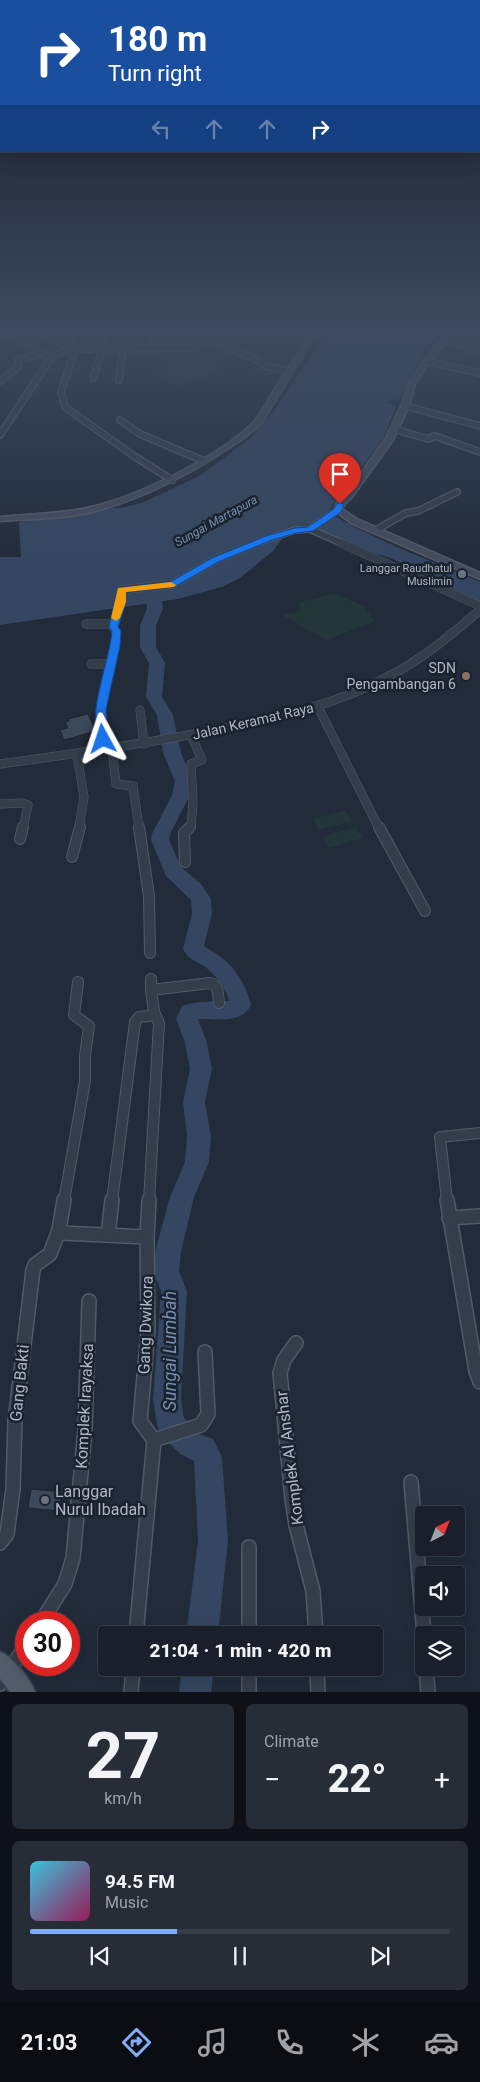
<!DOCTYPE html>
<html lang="en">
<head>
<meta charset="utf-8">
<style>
  body { margin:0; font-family:Roboto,sans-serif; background:#262d37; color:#f1f3f6; height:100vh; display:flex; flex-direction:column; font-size:19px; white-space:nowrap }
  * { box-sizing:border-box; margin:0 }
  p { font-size:16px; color:#9fa3a9 }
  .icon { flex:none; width:28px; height:28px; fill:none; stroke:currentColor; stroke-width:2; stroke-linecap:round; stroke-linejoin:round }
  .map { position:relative; height:1692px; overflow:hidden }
  .details { display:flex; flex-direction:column; gap:12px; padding:12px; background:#0e1218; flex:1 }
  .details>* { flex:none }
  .top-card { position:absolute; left:0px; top:0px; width:480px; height:152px; box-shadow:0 5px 20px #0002,0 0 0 1px #373e47; background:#1a4fa0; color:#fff; overflow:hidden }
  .needle { width:32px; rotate:42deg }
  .fabs { position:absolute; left:415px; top:1506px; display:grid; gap:10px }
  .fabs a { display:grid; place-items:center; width:50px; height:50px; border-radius:5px; background:#19202b; box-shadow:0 5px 20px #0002,0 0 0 1px #373e47; font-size:25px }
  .speed { position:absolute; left:15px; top:1611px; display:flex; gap:10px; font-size:25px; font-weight:700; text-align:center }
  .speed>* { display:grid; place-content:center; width:65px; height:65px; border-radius:50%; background:#19202b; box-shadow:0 5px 20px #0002,0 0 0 1px #373e47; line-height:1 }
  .speed .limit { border:8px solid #d22; background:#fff; color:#111 }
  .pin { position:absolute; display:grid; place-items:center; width:42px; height:42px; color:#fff; margin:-51px -21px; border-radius:50% 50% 50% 0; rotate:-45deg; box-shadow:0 0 5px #0007 }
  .pin .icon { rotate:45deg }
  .me { position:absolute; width:55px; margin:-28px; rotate:355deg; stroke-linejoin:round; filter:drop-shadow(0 0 4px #0008) }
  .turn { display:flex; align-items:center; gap:18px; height:105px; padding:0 25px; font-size:22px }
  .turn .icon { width:65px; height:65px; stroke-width:2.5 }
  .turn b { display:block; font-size:35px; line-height:42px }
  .lanes { display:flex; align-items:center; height:48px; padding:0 25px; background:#0003; justify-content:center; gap:25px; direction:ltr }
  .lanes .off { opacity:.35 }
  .big { font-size:38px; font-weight:800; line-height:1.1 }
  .details .tile { flex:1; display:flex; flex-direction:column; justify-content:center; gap:8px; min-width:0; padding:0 18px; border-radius:8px; background:#262d37 }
  .details .dial { align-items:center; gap:0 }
  .dial b { font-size:65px; line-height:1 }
  .song { display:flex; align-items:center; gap:15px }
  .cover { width:60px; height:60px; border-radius:8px; background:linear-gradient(135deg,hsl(190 70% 55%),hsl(330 70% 35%)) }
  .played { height:5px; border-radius:2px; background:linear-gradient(90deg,#80adfa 35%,#373e47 35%) }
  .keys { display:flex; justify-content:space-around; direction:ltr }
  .heat { display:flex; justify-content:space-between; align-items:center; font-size:28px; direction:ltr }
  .details .tiles { flex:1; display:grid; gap:12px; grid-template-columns:1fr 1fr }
  .tile:last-child { grid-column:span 2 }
  .trip { position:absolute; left:98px; top:1626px; width:285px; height:50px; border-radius:5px; background:#19202b; box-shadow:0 5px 20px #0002,0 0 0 1px #373e47; font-weight:800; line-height:50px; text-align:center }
  .menu { display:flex; height:80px; justify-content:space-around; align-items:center; background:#0a0d11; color:#9fa3a9 }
  .menu .icon { width:35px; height:35px }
  .menu .selected { color:#80adfa }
  .menu b { font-size:22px; color:#f1f3f6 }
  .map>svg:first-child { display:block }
  .green { fill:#23373a }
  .water { fill:#344661 }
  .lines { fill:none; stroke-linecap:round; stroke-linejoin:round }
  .river { fill:#344661; fill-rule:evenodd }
  .building { fill:#3c4959; stroke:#1c2430 }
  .street-far3-casing { stroke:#525a67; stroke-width:8 }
  .street-far2-casing { stroke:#525a67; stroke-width:9 }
  .street-far1-casing { stroke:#525a67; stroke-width:12 }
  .street-casing { stroke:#525a67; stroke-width:16 }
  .secondary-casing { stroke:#525a67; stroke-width:3 }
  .primary-casing { stroke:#3e4653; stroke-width:3 }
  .street-far3 { stroke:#343d4a; stroke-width:5.5 }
  .street-far2 { stroke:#343d4a; stroke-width:8 }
  .street-far1 { stroke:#343d4a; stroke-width:10 }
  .street { stroke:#343d4a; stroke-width:13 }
  .secondary { fill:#424c5d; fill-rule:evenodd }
  .primary { fill:#525c6a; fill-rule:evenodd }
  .route { fill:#1a73e8; stroke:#114b97 }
  .slow { fill:#f59e0b }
  .worship-dot { fill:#6b7280; stroke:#1a222e; stroke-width:2 }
  .education-dot { fill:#8d6e63; stroke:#1a222e; stroke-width:2 }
  .labels { text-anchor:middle; stroke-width:5; stroke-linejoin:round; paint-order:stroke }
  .far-poi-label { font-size:11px; fill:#afb7c6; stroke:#1a222e; text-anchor:end }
  .far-water-label { font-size:12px; font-style:italic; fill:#768eaf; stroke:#1a222e }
  .poi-label { font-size:14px; fill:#afb7c6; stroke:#1a222e; text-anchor:end }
  .street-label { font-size:14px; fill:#afb7c6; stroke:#1a222e }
  .near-street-label { font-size:16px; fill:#afb7c6; stroke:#1a222e }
  .near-poi-label { font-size:16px; fill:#afb7c6; stroke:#1a222e; text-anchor:start }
  .near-water-label { font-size:18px; font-style:italic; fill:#768eaf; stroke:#1a222e }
</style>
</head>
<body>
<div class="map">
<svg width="480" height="1692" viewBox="0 0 480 1692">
  <rect width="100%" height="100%" fill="#212b39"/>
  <g class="green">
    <polygon points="199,356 214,363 218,373 176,387 156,370"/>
    <path d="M334 594C353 603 365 600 374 622L326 640 282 615 300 611 299 602Z"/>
    <polygon points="345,810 352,821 319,830 313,819"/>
    <polygon points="356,827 363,838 329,848 323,837"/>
  </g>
  <path class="water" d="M333 328H448L425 349 399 400 390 399 387 403 396 406 383 439 329 510C337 525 457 571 480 582V602L393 559 371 552 308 524 294 527 287 532 273 551 240 578 222 587 178 599 0 625V557H21L19 522 80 516 111 508H121L142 503 201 475 252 437 273 412 325 337Z"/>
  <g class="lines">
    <g class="river">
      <path d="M151 574 156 575 158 578 163 608 156 626V647L165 663 162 697 173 715 181 753 193 781 190 795 170 834 169 840 181 867 201 884 211 899 212 914 204 946C209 950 216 953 221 957 236 968 247 987 251 1005 241 1025 216 1018 198 1019L207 1043 212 1069 205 1102 211 1136 209 1162 194 1197 181 1252 179 1271 187 1291 181 1399 184 1418 199 1434 213 1439 222 1457 228 1541 218 1635H186L198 1541 194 1461 180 1454 161 1435 157 1425 153 1399 161 1291 153 1271 155 1252 170 1197 185 1162 187 1136 183 1102 190 1069 185 1043 176 1019 182 1006C199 1000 212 1002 229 1001 225 987 215 974 204 966 195 961 188 959 183 949L192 914 191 900 166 876 151 840 152 834 172 795 175 781 163 753 157 715 146 697 149 663 140 647V626L147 608 144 578 146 575Z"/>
      <polygon points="182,1668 214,1668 211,1692 179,1692"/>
    </g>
  </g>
  <g class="building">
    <polygon points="88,714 96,731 64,740 60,730 68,728 65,722 69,721 68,719"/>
    <polygon points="31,1489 62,1492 59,1511 28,1508"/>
  </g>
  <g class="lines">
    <g class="street-far3-casing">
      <g id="street-far3">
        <polyline points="32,328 70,347"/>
        <polyline points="154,328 154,348"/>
        <polyline points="0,329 51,358"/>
        <polyline points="444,340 480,352"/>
        <polyline points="69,349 189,348 213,341 255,359 266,366 288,371"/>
        <polyline points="75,350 61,392 65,407 134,456 172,480"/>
        <polyline points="426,361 480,373"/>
        <polyline points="93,378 102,350 102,328"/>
        <polyline points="119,380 126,328"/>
        <polyline points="0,381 18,367 18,360 42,353"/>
        <polyline points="405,406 480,426"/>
        <polyline points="120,420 140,434 204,461"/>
        <polyline points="394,429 428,439 435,436 480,452"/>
        <polyline points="0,435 51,358 70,347 73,328"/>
        <polyline points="310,529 344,544"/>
        <polyline points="376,530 406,513 418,511 457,492"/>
        <polyline points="253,544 295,530 310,529 338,510"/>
      </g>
    </g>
    <g class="street-far2-casing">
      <g id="street-far2">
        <polyline points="341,543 480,606"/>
        <polyline points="86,624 114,624"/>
        <polyline points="91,664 110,664"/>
        <polyline points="318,707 379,828"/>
        <polyline points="140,710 144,744"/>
        <polyline points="112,749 116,784 133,786 139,828"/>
        <polyline points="105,750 101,709 115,646 116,631 113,627 121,601 121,590 173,584 215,560 256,543"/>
        <polyline points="77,754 84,797 79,828"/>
        <path d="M0 764C74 754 148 743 221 729 280 717 339 704 391 675 424 658 452 634 480 610"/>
        <polyline points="0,804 22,803 28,805 23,828"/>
        <polyline points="189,828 191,826 193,803 191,764 202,760 191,735"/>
      </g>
    </g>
    <g class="street-far1-casing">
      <g id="street-far1">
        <polyline points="139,827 149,896 150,953"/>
        <polyline points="379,827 425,911"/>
        <polyline points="20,839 23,827"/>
        <polyline points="72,857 80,827"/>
        <polyline points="185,862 184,833 190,827"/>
        <polyline points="151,979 151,990"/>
        <polyline points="64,1201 85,1081 85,1056 89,1026 74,1015 78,982"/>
        <path d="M112 1201 135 1022 139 1017 149 1016 154 1012 151 990 210 983C219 985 218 995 219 1003"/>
        <polyline points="149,1201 159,1023 154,1012"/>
        <polyline points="447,1201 440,1137 480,1133"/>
      </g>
    </g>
    <g class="street-casing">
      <g id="street">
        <polyline points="64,1200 59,1230 62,1233 147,1237"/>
        <polyline points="447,1200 476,1371 480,1382"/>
        <polyline points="449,1218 480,1216"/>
        <polyline points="108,1235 112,1200"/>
        <polyline points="296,1343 284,1360 280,1373 292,1499 296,1525 313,1591 316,1635"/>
        <polyline points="154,1440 201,1425 208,1414 205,1352"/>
        <polyline points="411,1482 424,1635"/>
        <polyline points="0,1543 7,1534 13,1489 15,1421 33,1270 35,1265 50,1254 59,1230"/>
        <polyline points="249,1547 249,1635"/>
        <polyline points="41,1622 65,1584 73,1558 85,1430 89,1301"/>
        <polyline points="136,1635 154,1440 140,1421 148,1331 147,1237 149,1200"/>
        <polyline points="249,1668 249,1692"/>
        <polyline points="317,1668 318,1692"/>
        <polyline points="426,1668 428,1692"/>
        <polyline points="0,1684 26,1646"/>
        <polyline points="131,1692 133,1668"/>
      </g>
    </g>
    <g class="secondary-casing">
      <g id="secondary">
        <path d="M313 328H319L261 424C249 436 235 444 221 453 181 479 138 500 92 512 62 519 30 519 0 521V517C29 514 59 514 87 508 138 497 219 457 255 421Z"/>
        <polygon points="452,328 459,328 429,362 415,384 409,406 393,440 352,497 344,505 342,509 357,519 480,573 480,579 351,523 334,510 337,502 346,493 385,440 401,406 409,384 423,361"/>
      </g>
    </g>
    <g class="primary-casing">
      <path id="primary" d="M0 1652C14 1658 29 1678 35 1692H10L0 1679Z"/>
    </g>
    <use href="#street-far3" class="street-far3"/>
    <use href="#street-far2" class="street-far2"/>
    <use href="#street-far1" class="street-far1"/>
    <use href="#street" class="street"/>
    <use href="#secondary" class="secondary"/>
    <use href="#primary" class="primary"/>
  </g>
  <linearGradient id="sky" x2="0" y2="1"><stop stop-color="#12181f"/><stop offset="0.58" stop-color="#3d4a5f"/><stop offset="1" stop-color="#3d4a5f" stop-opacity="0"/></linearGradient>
  <rect width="480" height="565" fill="url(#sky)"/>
  <path class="route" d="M337 503 344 504 341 512 313 531 296 533 272 540 218 562 176 586 126 592V602L118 627 121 631 120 646 106 709 108 739 107 741H99C86 714 110 662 112 631L109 627 118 588 170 582 212 558 266 536 295 528 308 527 334 509Z"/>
  <polygon class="slow" points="171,582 176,585 174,587 126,592 126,602 120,618 116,621 111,618 118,588"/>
  <g class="worship-dot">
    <circle cx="462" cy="574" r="5"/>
    <circle cx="45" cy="1500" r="5"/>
  </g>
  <circle class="education-dot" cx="466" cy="676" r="5"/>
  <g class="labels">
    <g class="far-poi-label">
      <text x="452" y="572">Langgar Raudhatul<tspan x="452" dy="13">Muslimin</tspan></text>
    </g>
    <g class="far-water-label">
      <text transform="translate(216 521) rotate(-29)" y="4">Sungai Martapura</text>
    </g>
    <g class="poi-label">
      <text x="456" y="673">SDN<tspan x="456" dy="16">Pengambangan 6</tspan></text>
    </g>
    <g class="street-label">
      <text transform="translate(253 721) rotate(-13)" y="5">Jalan Keramat Raya</text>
    </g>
    <g class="near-street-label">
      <text transform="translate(145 1325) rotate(-88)" y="6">Gang Dwikora</text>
      <text transform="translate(19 1383) rotate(-84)" y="6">Gang Bakti</text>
      <text transform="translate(84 1406) rotate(-87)" y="6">Komplek Irayaksa</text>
      <text transform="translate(289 1458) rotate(-97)" y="6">Komplek Al Anshar</text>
    </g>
    <g class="near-poi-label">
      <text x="55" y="1497">Langgar<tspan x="55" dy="18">Nurul Ibadah</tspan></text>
    </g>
    <g class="near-water-label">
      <text transform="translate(170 1351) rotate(-90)" y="6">Sungai Lumbah</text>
    </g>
  </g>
</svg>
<div class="fabs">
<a><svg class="needle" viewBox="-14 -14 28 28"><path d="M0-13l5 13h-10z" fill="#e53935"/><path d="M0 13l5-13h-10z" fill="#9fa3a9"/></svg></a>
<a><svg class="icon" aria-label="sound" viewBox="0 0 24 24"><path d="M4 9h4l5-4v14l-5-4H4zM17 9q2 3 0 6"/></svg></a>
<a><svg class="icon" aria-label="layers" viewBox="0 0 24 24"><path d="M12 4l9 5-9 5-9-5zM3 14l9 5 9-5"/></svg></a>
</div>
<div class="speed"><div class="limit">30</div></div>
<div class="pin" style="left:340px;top:504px;background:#d93025"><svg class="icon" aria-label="arrive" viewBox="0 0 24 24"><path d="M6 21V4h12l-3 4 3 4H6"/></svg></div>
<svg class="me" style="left:103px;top:739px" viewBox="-20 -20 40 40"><path d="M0-17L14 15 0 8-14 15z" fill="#1a73e8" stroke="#fff" stroke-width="4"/></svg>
<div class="trip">21:04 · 1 min · 420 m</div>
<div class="top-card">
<div class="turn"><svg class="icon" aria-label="right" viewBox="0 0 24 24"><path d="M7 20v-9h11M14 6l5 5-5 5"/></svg><div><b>180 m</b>Turn right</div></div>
<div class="lanes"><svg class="icon off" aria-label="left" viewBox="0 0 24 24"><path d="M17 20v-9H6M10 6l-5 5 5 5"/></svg><svg class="icon off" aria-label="ahead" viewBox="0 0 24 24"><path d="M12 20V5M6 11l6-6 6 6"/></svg><svg class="icon off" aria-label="ahead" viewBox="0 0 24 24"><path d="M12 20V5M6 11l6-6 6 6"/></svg><svg class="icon" aria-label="right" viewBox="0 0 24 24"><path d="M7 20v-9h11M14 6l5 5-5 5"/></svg></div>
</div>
</div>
<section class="details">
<div class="tiles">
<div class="tile dial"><b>27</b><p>km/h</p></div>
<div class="tile"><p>Climate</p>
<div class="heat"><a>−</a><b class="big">22°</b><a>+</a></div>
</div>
<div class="tile">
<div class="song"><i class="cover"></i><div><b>94.5 FM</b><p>Music</p></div></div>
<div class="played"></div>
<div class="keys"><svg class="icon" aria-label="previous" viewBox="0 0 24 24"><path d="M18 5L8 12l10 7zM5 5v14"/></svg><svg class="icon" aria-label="pause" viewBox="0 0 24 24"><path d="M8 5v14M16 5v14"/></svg><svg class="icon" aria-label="next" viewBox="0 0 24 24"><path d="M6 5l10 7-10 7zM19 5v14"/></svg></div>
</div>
</div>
</section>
<nav class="menu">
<b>21:03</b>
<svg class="icon selected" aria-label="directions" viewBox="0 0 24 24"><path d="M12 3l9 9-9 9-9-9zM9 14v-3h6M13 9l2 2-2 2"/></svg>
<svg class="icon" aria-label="music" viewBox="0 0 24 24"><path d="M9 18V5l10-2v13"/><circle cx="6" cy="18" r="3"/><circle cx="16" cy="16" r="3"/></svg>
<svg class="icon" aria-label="phone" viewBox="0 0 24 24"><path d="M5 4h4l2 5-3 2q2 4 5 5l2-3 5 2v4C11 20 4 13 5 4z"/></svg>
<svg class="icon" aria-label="climate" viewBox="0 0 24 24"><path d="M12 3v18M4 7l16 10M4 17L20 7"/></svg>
<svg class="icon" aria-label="car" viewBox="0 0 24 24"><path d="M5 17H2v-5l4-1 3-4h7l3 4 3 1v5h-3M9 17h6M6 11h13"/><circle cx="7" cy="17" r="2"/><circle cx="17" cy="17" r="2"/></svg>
</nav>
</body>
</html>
